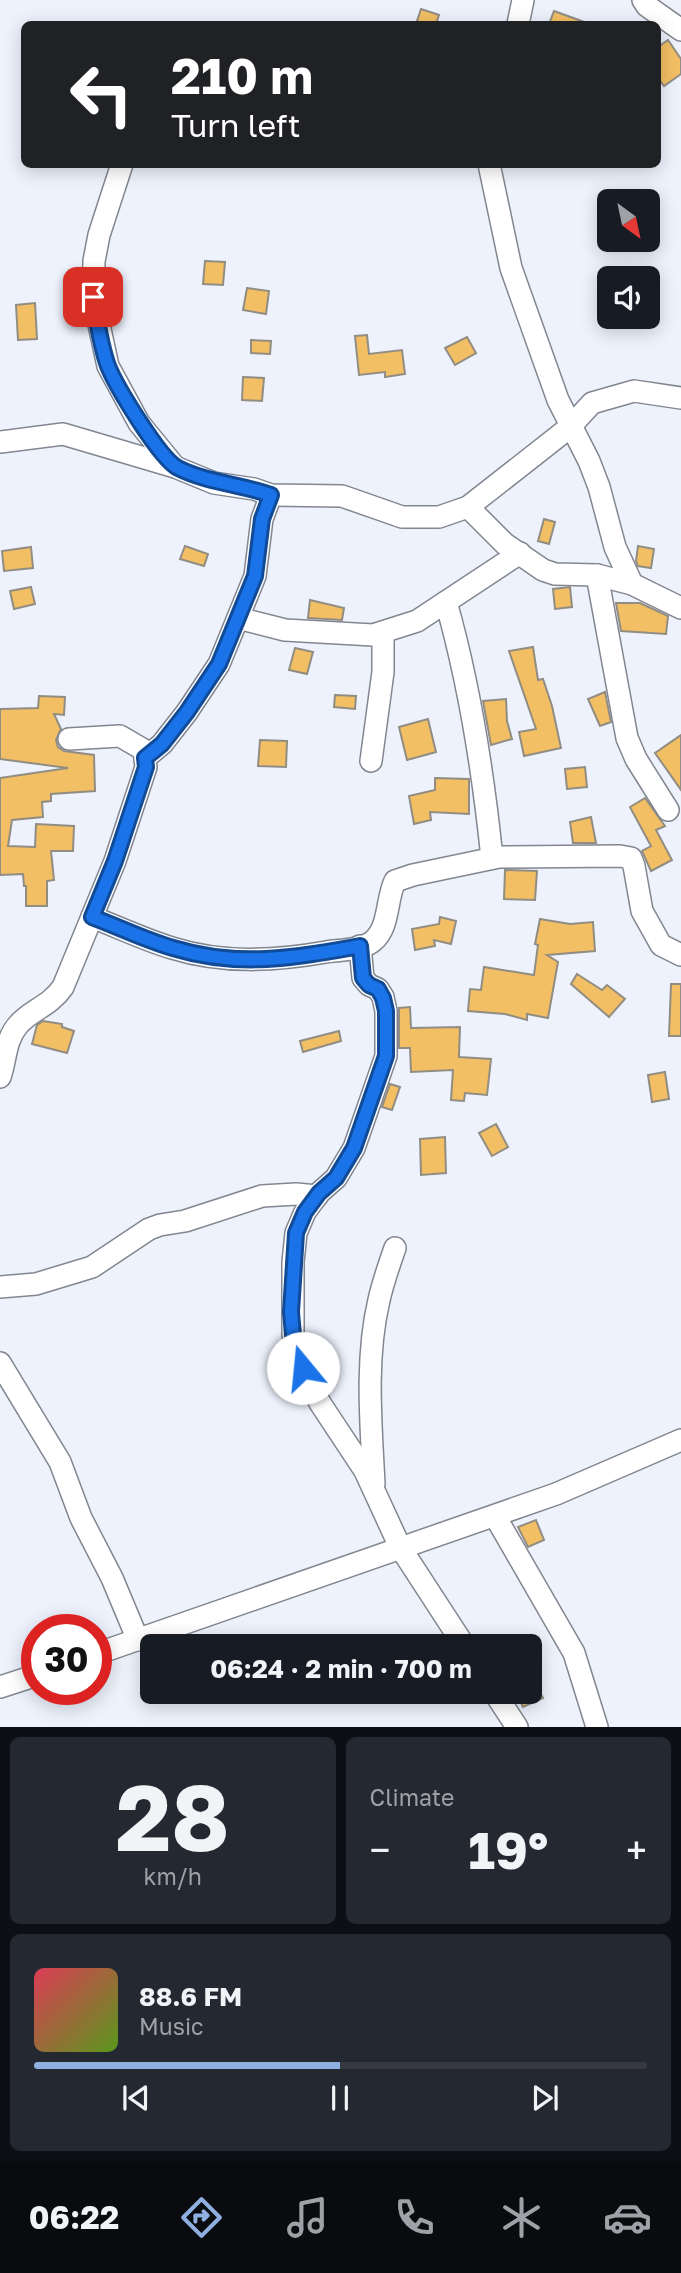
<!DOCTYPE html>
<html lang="en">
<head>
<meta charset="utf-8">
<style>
  body { margin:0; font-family:"Golos Text",sans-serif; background:#242831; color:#f1f3f6; height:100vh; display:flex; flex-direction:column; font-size:26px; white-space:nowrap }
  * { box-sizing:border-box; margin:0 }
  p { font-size:23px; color:#9ea1a6 }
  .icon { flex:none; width:38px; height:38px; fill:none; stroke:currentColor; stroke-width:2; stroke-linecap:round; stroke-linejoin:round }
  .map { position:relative; height:1727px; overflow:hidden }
  .side { display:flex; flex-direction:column; gap:10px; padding:10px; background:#0d0f14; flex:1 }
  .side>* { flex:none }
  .top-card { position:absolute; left:21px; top:21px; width:640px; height:147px; border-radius:10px; box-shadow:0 4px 18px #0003; background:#202124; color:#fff; overflow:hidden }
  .needle { width:46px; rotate:147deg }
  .buttons { position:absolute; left:597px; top:189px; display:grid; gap:14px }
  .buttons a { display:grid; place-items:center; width:63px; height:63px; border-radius:10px; background:#171b24; box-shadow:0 4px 18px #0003; font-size:35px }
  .speed { position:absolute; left:21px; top:1614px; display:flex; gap:14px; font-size:35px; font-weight:700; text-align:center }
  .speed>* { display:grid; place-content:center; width:91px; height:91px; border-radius:50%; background:#171b24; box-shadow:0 4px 18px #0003; line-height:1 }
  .speed .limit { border:10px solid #d22; background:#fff; color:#111 }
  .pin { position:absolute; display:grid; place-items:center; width:60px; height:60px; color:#fff; margin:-30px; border-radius:14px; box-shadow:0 4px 10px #0006 }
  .me { position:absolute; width:77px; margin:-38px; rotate:343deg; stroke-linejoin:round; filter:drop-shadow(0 0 5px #0008) }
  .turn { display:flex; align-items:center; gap:24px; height:147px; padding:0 35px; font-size:32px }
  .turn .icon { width:91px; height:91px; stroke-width:2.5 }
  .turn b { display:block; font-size:49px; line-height:60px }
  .big { font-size:52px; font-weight:700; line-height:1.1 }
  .side .widget { flex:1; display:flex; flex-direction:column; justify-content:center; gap:10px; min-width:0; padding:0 24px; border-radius:10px; background:#242831 }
  .side .dial { align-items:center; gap:0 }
  .dial b { font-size:91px; line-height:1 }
  .song { display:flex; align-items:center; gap:21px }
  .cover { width:84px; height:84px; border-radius:10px; background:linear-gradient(135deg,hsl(350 70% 55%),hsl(90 70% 35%)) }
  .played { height:7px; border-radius:4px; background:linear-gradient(90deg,#8eafe0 50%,#363941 50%) }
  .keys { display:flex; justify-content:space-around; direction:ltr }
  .heat { display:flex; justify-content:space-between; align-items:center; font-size:38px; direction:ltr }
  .side .tiles { flex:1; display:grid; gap:10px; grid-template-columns:1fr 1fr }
  .widget:last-child { grid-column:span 2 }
  .trip { position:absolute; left:140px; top:1634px; width:402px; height:70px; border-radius:10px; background:#171b24; box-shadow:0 4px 18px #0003; font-weight:700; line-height:70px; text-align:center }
  .dock { display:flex; height:112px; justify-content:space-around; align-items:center; background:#090b0e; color:#9ea1a6 }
  .dock .icon { width:49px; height:49px }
  .dock .active { color:#8eafe0 }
  .dock b { font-size:32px; color:#f1f3f6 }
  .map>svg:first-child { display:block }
  .building { fill:#f3bf64; stroke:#928d83; stroke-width:2 }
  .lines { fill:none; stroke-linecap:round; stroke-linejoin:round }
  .minor-casing { stroke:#828690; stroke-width:24 }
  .minor { stroke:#fff; stroke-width:21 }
  .route-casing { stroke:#114b97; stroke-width:18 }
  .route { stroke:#1a73e8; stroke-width:12 }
</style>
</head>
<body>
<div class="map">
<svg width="681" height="1727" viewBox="0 0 681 1727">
  <rect width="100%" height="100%" fill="#edf2fd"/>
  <g class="building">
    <polygon points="421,9 439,15 436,24 416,24"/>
    <polygon points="554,11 587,23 587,24 549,24"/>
    <polygon points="668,40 681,59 681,74 664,86 658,78 658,47"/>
    <polygon points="205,261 225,262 223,285 203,284"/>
    <polygon points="247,288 269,291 266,314 243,310"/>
    <polygon points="35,303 37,339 18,340 16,305"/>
    <polygon points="367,335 369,354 402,350 405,374 385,377 385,372 359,375 355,336"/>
    <polygon points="467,337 476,353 455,365 445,348"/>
    <polygon points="251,340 271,341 270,354 251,353"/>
    <polygon points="243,377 264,378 262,401 242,400"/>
    <polygon points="544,519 555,522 549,544 538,541"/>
    <polygon points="185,546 208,554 204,566 180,559"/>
    <polygon points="638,546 654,549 651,568 638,566 636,561"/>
    <polygon points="31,547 33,568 4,571 2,551"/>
    <polygon points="31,587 35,604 14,609 10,591"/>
    <polygon points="570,587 572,607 555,609 553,589"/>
    <polygon points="310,600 344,608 342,620 308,618"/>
    <polygon points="616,603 640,603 668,616 666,634 621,631"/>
    <polygon points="533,647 538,680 543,679 552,706 561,748 524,756 519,732 536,729 509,651"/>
    <polygon points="295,648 313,652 307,674 289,670"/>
    <polygon points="605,692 611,722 600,726 588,699"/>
    <polygon points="335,695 356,696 355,709 334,707"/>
    <polygon points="39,696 65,697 64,715 54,714 61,729 56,740 58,747 64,751 94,755 95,791 51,794 51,801 42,802 43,817 12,820 8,846 35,847 36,824 74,826 73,851 51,851 54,880 47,881 47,906 26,906 26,886 24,886 23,874 0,875 0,778 68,768 0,759 0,709 38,708"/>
    <polygon points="506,699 507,721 512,739 491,745 483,701"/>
    <polygon points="428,719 436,752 407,760 399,727"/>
    <polygon points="681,735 681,790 655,753"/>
    <polygon points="260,740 287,741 286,767 258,766"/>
    <polygon points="585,767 587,787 567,789 565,769"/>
    <polygon points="435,778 469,779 469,814 430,812 431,820 414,824 409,796 435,790"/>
    <polygon points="645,798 665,826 656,830 672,860 651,871 642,851 651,846 630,807"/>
    <polygon points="591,817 596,843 573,843 570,822"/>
    <polygon points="505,870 537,871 535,900 504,899"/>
    <polygon points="440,917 456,921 451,944 434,940 435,946 415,950 412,929 439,924"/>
    <polygon points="540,919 570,924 593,922 595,951 547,955 558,962 548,1018 527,1014 527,1020 505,1014 468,1011 470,989 481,990 484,967 534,975 538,945 535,944"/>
    <polygon points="577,974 602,990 607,985 625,999 609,1017 571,984"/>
    <polygon points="671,984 681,984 681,1036 669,1036"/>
    <polygon points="410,1007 411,1028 460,1027 459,1057 491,1059 487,1095 465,1093 464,1101 451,1100 453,1070 411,1072 410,1048 399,1048 399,1008"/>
    <polygon points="43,1021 62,1024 62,1027 74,1031 67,1053 32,1044 37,1025"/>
    <polygon points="339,1031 341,1041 303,1052 300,1041"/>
    <polygon points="665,1072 669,1099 652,1102 648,1075"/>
    <polygon points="390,1084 400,1087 392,1110 382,1107"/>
    <polygon points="496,1124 508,1147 492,1156 479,1133"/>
    <polygon points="445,1137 446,1173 421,1175 420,1139"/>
    <polygon points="536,1520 544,1540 528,1547 518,1527"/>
    <polygon points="536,1685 543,1698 523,1707 517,1695 530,1692 530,1688"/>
  </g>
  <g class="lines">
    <g class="minor-casing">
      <g id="minor">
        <polyline points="643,0 647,6 681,30"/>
        <polyline points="518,24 523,0"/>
        <polyline points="122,164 99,235 94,261 93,297 108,366 139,423 175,467"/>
        <polyline points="489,164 511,268 558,400 589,461 599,487 615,547 632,584"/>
        <polyline points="0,442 63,434 175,467 214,483 254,489 271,495 342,496 402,517 439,517 468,507 570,427 592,403 634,391 681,398"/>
        <polyline points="468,507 505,544 543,570 555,574 597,575 632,584 681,608"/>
        <polyline points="597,575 627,738 636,759 668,810"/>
        <path d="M446 602C470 686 483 771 492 858"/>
        <polyline points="238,618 285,630 373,635 417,621 520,553"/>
        <polyline points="145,758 162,744 187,712 219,664 255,576 262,519 271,495"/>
        <polyline points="371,761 383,672 383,632"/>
        <path d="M92 917C118 927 145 940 172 948 223 964 275 961 326 952 339 950 363 950 373 941 390 927 386 899 395 881L413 875 499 857 620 856 631 858 634 866 642 911 661 945 681 955"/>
        <polyline points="360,946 363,978 369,985 378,989 383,997 386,1011 386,1056 354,1148 336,1178 319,1193 305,1212 296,1233 293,1262 293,1335 303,1368 320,1403 365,1471 400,1547 465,1647"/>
        <path d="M0 1077C6 1060 5 1040 18 1025 32 1009 49 1007 63 987L115 861 146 767 144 750 120 736 69 739"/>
        <polyline points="0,1287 36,1284 92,1267 149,1229 160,1225 185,1221 262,1196 296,1194 317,1196"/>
        <polyline points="0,1363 60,1462 81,1518 112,1578 138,1640"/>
        <path d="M374 1484C371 1424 365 1359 379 1300 383 1282 389 1265 395 1248"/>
        <polyline points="495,1516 574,1653 597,1727"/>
        <polyline points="96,1654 556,1494 681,1440"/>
        <polyline points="0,1687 37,1675"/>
        <polyline points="494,1692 517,1727"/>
      </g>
    </g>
    <use href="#minor" class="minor"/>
  </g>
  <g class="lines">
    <g class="route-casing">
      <path id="route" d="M93 297C97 319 100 344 108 366 116 386 160 459 178 468 208 483 240 484 271 495L262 519 255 576 219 664 187 712 162 744 145 758 146 767 115 861 92 917C119 927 145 940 173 948 239 968 294 958 360 946L363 978 369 985 378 989 383 998 386 1011V1056L354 1148 336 1178 319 1193 305 1212 296 1233 291 1312 293 1335 303 1368"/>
    </g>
    <use href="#route" class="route"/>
  </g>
</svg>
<div class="buttons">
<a><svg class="needle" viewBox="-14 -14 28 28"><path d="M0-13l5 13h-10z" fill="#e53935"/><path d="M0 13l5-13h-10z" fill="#9ea1a6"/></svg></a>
<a><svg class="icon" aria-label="sound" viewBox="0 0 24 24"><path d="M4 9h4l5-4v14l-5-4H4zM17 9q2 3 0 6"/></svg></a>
</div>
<div class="speed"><div class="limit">30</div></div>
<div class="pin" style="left:93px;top:297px;background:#d93025"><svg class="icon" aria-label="arrive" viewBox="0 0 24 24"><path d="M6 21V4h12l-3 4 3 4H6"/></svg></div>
<svg class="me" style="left:303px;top:1368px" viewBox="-20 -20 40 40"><circle r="19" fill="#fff"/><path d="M0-13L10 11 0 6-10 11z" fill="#1a73e8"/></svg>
<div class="trip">06:24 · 2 min · 700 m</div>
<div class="top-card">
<div class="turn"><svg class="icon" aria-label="left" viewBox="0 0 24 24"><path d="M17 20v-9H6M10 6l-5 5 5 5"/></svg><div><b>210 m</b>Turn left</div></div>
</div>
</div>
<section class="side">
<div class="tiles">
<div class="widget dial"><b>28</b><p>km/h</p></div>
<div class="widget"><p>Climate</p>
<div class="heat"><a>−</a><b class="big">19°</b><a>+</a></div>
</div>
<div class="widget">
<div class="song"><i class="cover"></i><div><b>88.6 FM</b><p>Music</p></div></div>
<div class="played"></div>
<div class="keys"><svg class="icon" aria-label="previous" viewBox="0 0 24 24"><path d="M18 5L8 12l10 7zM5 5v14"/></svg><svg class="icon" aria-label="pause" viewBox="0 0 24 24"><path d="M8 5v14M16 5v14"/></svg><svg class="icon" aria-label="next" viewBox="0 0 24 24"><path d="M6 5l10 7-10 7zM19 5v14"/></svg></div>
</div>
</div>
</section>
<nav class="dock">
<b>06:22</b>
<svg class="icon active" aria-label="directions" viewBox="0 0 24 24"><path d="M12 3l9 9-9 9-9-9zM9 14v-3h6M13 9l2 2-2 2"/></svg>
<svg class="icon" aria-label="music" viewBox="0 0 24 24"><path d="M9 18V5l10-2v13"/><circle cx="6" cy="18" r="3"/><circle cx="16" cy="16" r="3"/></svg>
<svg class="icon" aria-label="phone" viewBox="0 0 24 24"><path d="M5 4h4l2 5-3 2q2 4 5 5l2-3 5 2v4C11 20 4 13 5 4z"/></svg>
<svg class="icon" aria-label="climate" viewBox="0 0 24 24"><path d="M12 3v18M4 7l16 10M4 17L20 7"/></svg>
<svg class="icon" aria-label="car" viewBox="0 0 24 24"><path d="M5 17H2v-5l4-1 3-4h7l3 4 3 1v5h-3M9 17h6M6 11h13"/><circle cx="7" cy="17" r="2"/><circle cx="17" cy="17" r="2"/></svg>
</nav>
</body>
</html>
